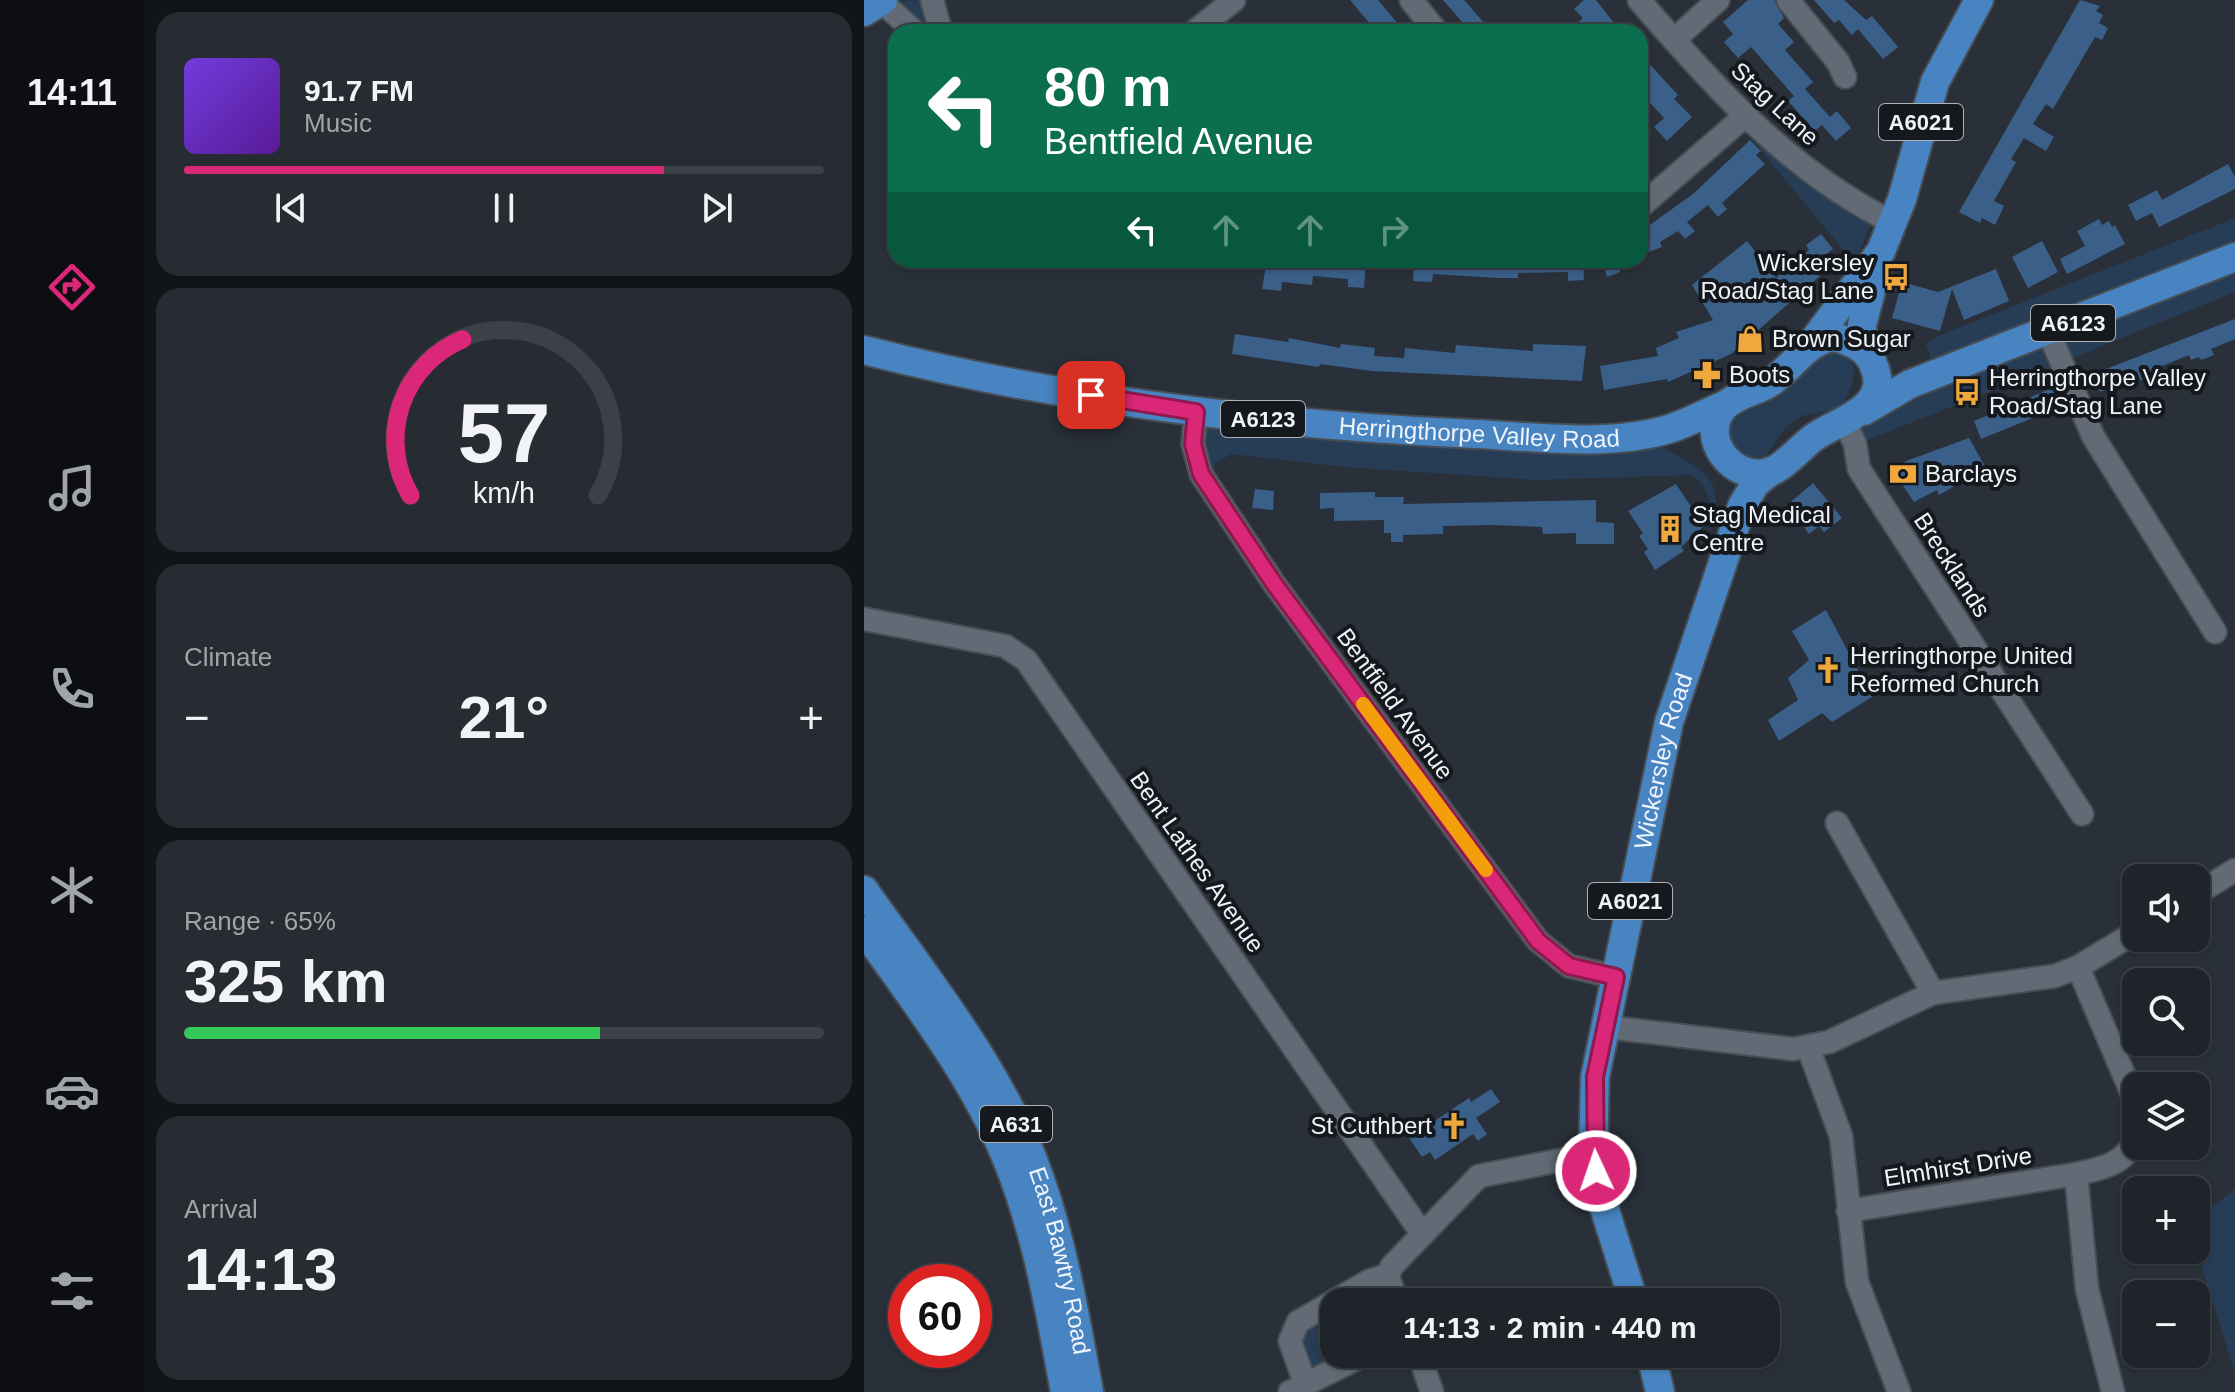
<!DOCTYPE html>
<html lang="en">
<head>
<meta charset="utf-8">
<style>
  body { margin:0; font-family:Helvetica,sans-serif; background:#272c33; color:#f1f3f6; height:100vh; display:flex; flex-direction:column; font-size:30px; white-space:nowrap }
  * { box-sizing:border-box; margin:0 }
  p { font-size:26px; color:#a1a4a9 }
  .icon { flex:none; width:44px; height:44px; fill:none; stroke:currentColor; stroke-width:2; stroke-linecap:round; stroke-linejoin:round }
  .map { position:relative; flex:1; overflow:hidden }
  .side { display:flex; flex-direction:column; gap:12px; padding:12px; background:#111418; width:720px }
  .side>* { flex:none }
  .banner { position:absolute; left:24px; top:24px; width:760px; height:244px; border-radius:24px; box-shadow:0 2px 6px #0004,0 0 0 2px #3c4147; background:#0b6e4f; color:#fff; overflow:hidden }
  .buttons { position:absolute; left:1258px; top:864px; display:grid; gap:16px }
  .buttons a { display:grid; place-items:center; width:88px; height:88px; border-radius:16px; background:#1f242b; box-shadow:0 2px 6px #0004,0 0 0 2px #3c4147; font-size:40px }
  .speed { position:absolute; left:24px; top:1264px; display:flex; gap:16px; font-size:40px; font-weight:700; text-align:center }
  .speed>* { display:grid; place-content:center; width:104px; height:104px; border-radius:50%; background:#1f242b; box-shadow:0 2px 6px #0004,0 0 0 2px #3c4147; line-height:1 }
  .speed .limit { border:12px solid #d22; background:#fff; color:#111 }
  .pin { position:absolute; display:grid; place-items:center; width:68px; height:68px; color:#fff; margin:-34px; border-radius:16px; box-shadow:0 4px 12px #0006 }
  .me { position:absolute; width:88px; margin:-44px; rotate:357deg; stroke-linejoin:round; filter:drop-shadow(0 0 6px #0008) }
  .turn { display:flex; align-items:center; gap:28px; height:168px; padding:0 24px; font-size:36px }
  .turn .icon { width:104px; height:104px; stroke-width:2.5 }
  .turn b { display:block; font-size:56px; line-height:68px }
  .lanes { display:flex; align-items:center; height:76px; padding:0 24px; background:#0003; justify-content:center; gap:40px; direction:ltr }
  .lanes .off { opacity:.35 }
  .big { font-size:60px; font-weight:600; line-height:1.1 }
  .side .tile { flex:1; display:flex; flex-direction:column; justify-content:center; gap:12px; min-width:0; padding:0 28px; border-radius:24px; background:#272c33 }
  .side .dial { align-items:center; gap:0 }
  .dial svg { height:208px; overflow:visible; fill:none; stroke:#3c4147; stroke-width:7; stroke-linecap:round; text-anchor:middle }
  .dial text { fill:#f1f3f6; stroke:none }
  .song { display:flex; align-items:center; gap:24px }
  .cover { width:96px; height:96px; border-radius:12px; background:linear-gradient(135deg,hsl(260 70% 55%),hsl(270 70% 35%)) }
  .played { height:8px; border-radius:4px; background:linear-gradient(90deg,#db2777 75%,#3c4147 75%) }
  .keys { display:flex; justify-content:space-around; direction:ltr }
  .heat { display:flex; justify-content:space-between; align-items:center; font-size:44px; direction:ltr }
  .charge { height:12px; border-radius:6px; background:linear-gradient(90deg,#34c759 65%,#3c4147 0) }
  .trip { position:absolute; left:456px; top:1288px; width:460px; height:80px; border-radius:24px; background:#1f242b; box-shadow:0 2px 6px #0004,0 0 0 2px #3c4147; font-weight:600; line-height:80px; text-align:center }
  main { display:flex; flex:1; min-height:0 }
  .tab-bar { display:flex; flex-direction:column; width:144px; justify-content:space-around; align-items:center; background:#0c0e11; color:#a1a4a9 }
  .tab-bar .icon { width:56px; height:56px }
  .tab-bar .active { color:#db2777 }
  .tab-bar b { font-size:36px; color:#f1f3f6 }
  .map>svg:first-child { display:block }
  .green { fill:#273d56 }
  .building { fill:#3a5f89 }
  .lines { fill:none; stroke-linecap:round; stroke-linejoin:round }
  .minor-casing { stroke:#464d54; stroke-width:26 }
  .major-casing { stroke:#464d54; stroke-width:32 }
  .minor { stroke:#626b75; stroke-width:22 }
  .major { stroke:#4884c1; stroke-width:28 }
  .route-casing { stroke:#8e194d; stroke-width:20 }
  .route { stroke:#db2777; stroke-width:14 }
  .slow { stroke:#f59e0b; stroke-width:14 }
  .labels { text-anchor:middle; stroke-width:8; stroke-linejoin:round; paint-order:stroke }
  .shield { fill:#15181c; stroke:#aeb2b7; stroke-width:2 }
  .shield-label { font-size:22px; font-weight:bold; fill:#eff4fa }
  .street-label { font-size:24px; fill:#eff4fa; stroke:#15181c }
  .poi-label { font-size:24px; fill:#eff4fa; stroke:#15181c; text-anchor:start }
</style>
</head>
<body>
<main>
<nav class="tab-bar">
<b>14:11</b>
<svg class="icon active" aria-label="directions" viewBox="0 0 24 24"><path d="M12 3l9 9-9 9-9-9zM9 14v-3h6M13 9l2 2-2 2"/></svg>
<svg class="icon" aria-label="music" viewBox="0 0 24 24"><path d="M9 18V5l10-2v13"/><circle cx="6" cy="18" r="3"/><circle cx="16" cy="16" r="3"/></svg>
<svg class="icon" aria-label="phone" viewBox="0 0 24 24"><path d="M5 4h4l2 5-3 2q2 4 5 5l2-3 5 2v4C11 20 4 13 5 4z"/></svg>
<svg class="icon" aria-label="climate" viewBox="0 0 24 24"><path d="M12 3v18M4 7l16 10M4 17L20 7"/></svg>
<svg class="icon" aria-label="car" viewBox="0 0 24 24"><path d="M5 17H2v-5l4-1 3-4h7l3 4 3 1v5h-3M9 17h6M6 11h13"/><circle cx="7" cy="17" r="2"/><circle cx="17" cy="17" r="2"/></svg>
<svg class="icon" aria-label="filters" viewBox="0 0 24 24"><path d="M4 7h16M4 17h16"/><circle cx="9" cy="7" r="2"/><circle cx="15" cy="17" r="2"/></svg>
</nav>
<section class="side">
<div class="tile">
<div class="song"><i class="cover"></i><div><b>91.7 FM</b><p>Music</p></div></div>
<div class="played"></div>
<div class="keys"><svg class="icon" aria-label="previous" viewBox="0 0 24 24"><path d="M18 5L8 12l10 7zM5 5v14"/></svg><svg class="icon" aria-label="pause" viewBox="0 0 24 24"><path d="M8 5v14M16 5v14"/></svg><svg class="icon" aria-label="next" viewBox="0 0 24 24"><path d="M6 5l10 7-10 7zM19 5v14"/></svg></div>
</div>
<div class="tile dial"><svg viewBox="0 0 100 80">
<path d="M14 69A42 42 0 1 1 86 69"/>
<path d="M14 69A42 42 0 0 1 34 9" stroke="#db2777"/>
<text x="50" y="56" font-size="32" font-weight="700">57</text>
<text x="50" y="72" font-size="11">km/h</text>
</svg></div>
<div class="tile"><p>Climate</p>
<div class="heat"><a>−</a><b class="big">21°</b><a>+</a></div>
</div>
<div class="tile"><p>Range · 65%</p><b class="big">325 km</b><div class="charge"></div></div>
<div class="tile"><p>Arrival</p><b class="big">14:13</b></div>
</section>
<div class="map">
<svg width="1371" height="1392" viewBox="0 0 1371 1392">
  <rect width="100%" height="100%" fill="#293039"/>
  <g class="green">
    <polygon points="43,0 60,0 70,30 60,28 41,14 38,4"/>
    <polygon points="882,132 916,163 1008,222 990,263"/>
    <polygon points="1371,218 1371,243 1069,365 1062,344 1074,336"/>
    <polygon points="1371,268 1371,292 1204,360 1199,346 1204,340"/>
    <polygon points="1175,347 1182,349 1193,365 996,443 1000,424 1038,402"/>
    <path d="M960 351C1001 351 993 383 976 407 961 414 941 411 928 422 899 445 904 489 862 438L865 420Z"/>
    <path d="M350 424 796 446C846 475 862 476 845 536 847 513 850 486 825 475L672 480 480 467 367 454 351 464 349 475 338 459 340 431Z"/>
    <polygon points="1371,1189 1371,1372 1332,1249 1332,1214 1348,1208"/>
    <polygon points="470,1306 470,1354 489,1354 446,1370 433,1334"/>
  </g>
  <g class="building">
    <polygon points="486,0 514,0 541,32 519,32 510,23 507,25"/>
    <polygon points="579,0 600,0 628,32 607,32"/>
    <polygon points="720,0 732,0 757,32 704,32 719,18 710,9"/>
    <polygon points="884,0 910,0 920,18 914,24 930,42 921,50 949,82 941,89 966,117 973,111 987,128 972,141 958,125 951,131 924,101 930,96 887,47 874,58 860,42 869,34 859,22"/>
    <polygon points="950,0 980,0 1002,20 1008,16 1034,47 1019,59 994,29 988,35 975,20 970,23"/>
    <polygon points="1216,0 1236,6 1232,11 1239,15 1235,23 1244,28 1238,40 1231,37 1189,109 1182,104 1169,124 1190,137 1182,151 1160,138 1147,159 1152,162 1130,201 1140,206 1131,225 1118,218 1116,223 1095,212"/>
    <polygon points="776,54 814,95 810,99 828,117 803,141 790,127 800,118 776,92"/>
    <polygon points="886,140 897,151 892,155 901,164 858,203 863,209 854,217 844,205 823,222 831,231 821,239 814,231 796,242 798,247 776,255 776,232 829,194"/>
    <polygon points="1364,164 1371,177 1371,189 1295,227 1288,213 1272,221 1264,205 1293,190 1298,200"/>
    <polygon points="1235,219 1238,225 1245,221 1248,227 1251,225 1261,244 1203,274 1196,259 1221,246 1213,231"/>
    <polygon points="957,234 969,249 961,255 966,261 952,271 956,276 867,354 804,382 803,379 740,390 736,366 794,356 792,348 815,338 812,332 849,320 828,285 883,241 912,278 945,250 942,245"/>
    <polygon points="1178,241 1194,272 1164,288 1148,257"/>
    <polygon points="403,260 502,260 500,288 484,287 484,279 449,276 448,285 418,282 417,291 398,289"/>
    <polygon points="550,260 719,260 720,280 704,281 704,272 654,273 654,278 635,278 569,274 568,282 549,281"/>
    <polygon points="738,260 752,260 756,272 743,277"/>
    <polygon points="1132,269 1145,301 1100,320 1088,289 1076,331 1028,318 1038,282 1074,292"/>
    <polygon points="1371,319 1371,339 1347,349 1350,355 1337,360 1335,357 1327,360 1325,355 1291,369 1293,374 1277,381 1274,375 1236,392 1229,374"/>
    <polygon points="371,334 424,342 425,338 476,348 477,344 511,348 510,356 540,358 541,348 591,353 592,345 669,351 669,344 722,346 718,381 508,371 456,364 455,367 368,354"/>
    <polygon points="1188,388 1196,407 1117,439 1110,421"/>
    <polygon points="1105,438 1122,468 1075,495 1073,490 1050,502 1029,471 1042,461"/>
    <polygon points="949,483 978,518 960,532 955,526 945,534 935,520 928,526 920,517 928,511 923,505"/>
    <polygon points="812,484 840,526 817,547 820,551 791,570 780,552 784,549 775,536 779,533 764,511"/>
    <polygon points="391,489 410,491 409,510 388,508"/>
    <polygon points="511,492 511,497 540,497 539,504 732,500 732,522 750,523 750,544 712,544 712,533 679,534 678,527 629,525 579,526 579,534 539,535 539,542 527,542 527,533 520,533 520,520 470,521 470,508 456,509 456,493"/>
    <polygon points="962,610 1008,697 968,722 958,713 915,741 904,720 934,700 924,678 945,660 928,631"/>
    <polygon points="627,1089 636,1102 612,1118 623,1134 614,1141 609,1134 571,1160 566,1152 558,1157 545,1138 605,1098 607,1102"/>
  </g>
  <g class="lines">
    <g class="minor-casing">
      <g id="minor">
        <polyline points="68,0 77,32"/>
        <polyline points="547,0 573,32"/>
        <path d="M775 0C849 86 927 173 1030 223"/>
        <polyline points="924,0 974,62 981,77"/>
        <polyline points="17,1 51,32"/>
        <polyline points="330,32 370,0"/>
        <polyline points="810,40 854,0"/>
        <polyline points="776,207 881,116"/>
        <polyline points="1185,333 1229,436 1351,632"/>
        <polyline points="332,412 329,444 337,474 411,585 674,941 705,966 752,977"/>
        <polyline points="980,420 991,444 995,469 1218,814"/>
        <polyline points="0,619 141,646 162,660 557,1232"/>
        <polyline points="973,823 1069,993"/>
        <polyline points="1332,894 1371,870"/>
        <polyline points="1214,967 1272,1103"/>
        <polyline points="743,1027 929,1049 965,1042 1069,993 1191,976 1214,967 1272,932"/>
        <polyline points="944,1047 977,1136 993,1282 1035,1392"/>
        <polyline points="984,1211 1212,1174"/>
        <polyline points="532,1302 524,1275 528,1266 615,1176 729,1154"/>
        <polyline points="555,1354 568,1392"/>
        <polyline points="441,1383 426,1341 434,1322 505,1281 524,1275"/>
        <polyline points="426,1392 502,1354"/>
        <path d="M1249 1392 1223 1289 1212 1174C1237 1169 1261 1164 1272 1139"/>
      </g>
    </g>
    <g class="major-casing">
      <g id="major">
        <polyline points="0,12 19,0"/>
        <path d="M970 337C989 342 1005 349 1011 369 1025 409 974 420 949 438 937 447 920 467 906 472 870 483 834 439 859 408 871 394 893 392 907 382 931 366 940 342 970 337Z"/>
        <polyline points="947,344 1017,251 1038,199 1071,82 1115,0"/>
        <polyline points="998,348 998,325 1013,268"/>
        <path id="s1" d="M0 350C199 401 406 425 611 434 673 437 745 447 805 429 824 423 842 413 861 405"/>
        <polyline points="1000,411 1046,384 1371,257"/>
        <path id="s2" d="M0 890C64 981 140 1073 176 1179 200 1248 212 1321 225 1392"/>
        <path d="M0 930C51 1002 108 1075 142 1157 173 1232 186 1312 201 1392"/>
        <path id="s3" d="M770 1302 734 1188 729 1154 731 1077 805 722 878 506 891 484 907 471"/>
        <polyline points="787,1354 796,1392"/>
      </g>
    </g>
    <use href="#minor" class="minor"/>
    <use href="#major" class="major"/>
  </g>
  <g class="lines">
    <g class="route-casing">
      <polyline id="route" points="227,395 332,412 329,444 337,474 411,585 674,941 705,966 752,977 731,1077 732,1171"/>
    </g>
    <use href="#route" class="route"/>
    <polyline class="slow" points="499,704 622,870"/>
  </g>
  <defs>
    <g id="bus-bare" transform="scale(2.16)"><path d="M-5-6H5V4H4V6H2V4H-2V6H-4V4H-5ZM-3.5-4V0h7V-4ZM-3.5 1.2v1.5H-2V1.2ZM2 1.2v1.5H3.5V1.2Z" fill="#efa73e" stroke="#15181c" stroke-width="2.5" paint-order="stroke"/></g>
    <g id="shop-bare" transform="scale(2.16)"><path d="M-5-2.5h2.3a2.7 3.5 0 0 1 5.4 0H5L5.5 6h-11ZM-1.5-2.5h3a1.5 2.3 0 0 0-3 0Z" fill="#efa73e" stroke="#15181c" stroke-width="2.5" paint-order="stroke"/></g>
    <g id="pharmacy-bare" transform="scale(2.16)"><path d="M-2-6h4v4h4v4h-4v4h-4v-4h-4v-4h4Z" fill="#efa73e" stroke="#15181c" stroke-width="2.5" paint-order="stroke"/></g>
    <g id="bank-bare" transform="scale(2.16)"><path d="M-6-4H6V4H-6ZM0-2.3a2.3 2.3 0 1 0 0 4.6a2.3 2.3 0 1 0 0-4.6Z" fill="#efa73e" stroke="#15181c" stroke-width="2.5" paint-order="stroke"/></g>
    <g id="building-bare" transform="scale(2.16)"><path d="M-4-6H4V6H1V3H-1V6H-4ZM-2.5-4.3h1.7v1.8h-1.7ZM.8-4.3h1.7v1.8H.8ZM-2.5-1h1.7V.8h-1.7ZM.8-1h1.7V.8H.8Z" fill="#efa73e" stroke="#15181c" stroke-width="2.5" paint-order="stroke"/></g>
    <g id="church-bare" transform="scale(2.16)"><path d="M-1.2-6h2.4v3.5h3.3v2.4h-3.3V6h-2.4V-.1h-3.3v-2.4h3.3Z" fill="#efa73e" stroke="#15181c" stroke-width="2.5" paint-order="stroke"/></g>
  </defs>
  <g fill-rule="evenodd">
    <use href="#bus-bare" x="1032" y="277"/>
    <use href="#shop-bare" x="886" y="339"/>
    <use href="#pharmacy-bare" x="843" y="375"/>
    <use href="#bus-bare" x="1103" y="392"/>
    <use href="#bank-bare" x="1039" y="474"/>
    <use href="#building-bare" x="806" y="529"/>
    <use href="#church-bare" x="964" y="670"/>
    <use href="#church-bare" x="590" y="1126"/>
  </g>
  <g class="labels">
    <g class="shield">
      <rect x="1015" y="104" width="84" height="36" rx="6"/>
      <rect x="1167" y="305" width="84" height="36" rx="6"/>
      <rect x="357" y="401" width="84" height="36" rx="6"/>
      <rect x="724" y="883" width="84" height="36" rx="6"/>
      <rect x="116" y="1106" width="72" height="36" rx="6"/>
    </g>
    <g class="shield-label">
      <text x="1057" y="130">A6021</text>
      <text x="1209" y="331">A6123</text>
      <text x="399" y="427">A6123</text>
      <text x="766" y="909">A6021</text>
      <text x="152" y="1132">A631</text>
    </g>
    <g class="street-label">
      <text transform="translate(911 104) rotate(43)" y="8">Stag Lane</text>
      <text dy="8" stroke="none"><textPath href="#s1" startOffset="622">Herringthorpe Valley Road</textPath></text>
      <text transform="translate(1088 565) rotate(57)" y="8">Brecklands</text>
      <text transform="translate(531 704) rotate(54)" y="8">Bentfield Avenue</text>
      <text dy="8" stroke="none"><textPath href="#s3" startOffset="554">Wickersley Road</textPath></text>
      <text transform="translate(333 862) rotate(55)" y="8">Bent Lathes Avenue</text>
      <text transform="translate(1094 1167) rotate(-9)" y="8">Elmhirst Drive</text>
      <text dy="8" stroke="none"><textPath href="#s2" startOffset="424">East Bawtry Road</textPath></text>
    </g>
    <g class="poi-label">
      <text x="1010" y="271" text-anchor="end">Wickersley<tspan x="1010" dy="28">Road/Stag Lane</tspan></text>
      <text x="908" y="347">Brown Sugar</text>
      <text x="865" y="383">Boots</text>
      <text x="1125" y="386">Herringthorpe Valley<tspan x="1125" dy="28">Road/Stag Lane</tspan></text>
      <text x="1061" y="482">Barclays</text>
      <text x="828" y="523">Stag Medical<tspan x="828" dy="28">Centre</tspan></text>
      <text x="986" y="664">Herringthorpe United<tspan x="986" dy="28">Reformed Church</tspan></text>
      <text x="568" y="1134" text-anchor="end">St Cuthbert</text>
    </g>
  </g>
</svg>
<div class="buttons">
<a><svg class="icon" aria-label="sound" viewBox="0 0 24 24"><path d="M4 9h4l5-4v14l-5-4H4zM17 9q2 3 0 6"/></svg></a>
<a><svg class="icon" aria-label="search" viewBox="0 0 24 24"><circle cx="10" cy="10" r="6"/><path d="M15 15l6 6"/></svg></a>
<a><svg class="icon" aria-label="layers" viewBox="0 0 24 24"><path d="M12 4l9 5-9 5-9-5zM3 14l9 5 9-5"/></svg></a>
<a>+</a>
<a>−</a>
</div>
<div class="speed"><div class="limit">60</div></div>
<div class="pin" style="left:227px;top:395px;background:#d93025"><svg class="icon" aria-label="arrive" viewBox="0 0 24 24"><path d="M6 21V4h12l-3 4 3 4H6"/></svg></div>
<svg class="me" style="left:732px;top:1171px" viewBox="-20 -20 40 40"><circle r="17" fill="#db2777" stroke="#fff" stroke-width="3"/><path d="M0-11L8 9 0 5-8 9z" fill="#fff"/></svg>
<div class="trip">14:13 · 2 min · 440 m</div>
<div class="banner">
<div class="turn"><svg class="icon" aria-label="left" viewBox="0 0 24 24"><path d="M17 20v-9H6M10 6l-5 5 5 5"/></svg><div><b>80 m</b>Bentfield Avenue</div></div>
<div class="lanes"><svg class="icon" aria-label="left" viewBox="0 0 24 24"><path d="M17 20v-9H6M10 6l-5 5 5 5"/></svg><svg class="icon off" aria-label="ahead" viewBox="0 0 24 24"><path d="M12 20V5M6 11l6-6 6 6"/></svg><svg class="icon off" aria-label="ahead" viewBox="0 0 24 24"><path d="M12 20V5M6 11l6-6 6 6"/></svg><svg class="icon off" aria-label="right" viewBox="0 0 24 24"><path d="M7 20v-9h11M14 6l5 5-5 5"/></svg></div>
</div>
</div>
</main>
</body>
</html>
